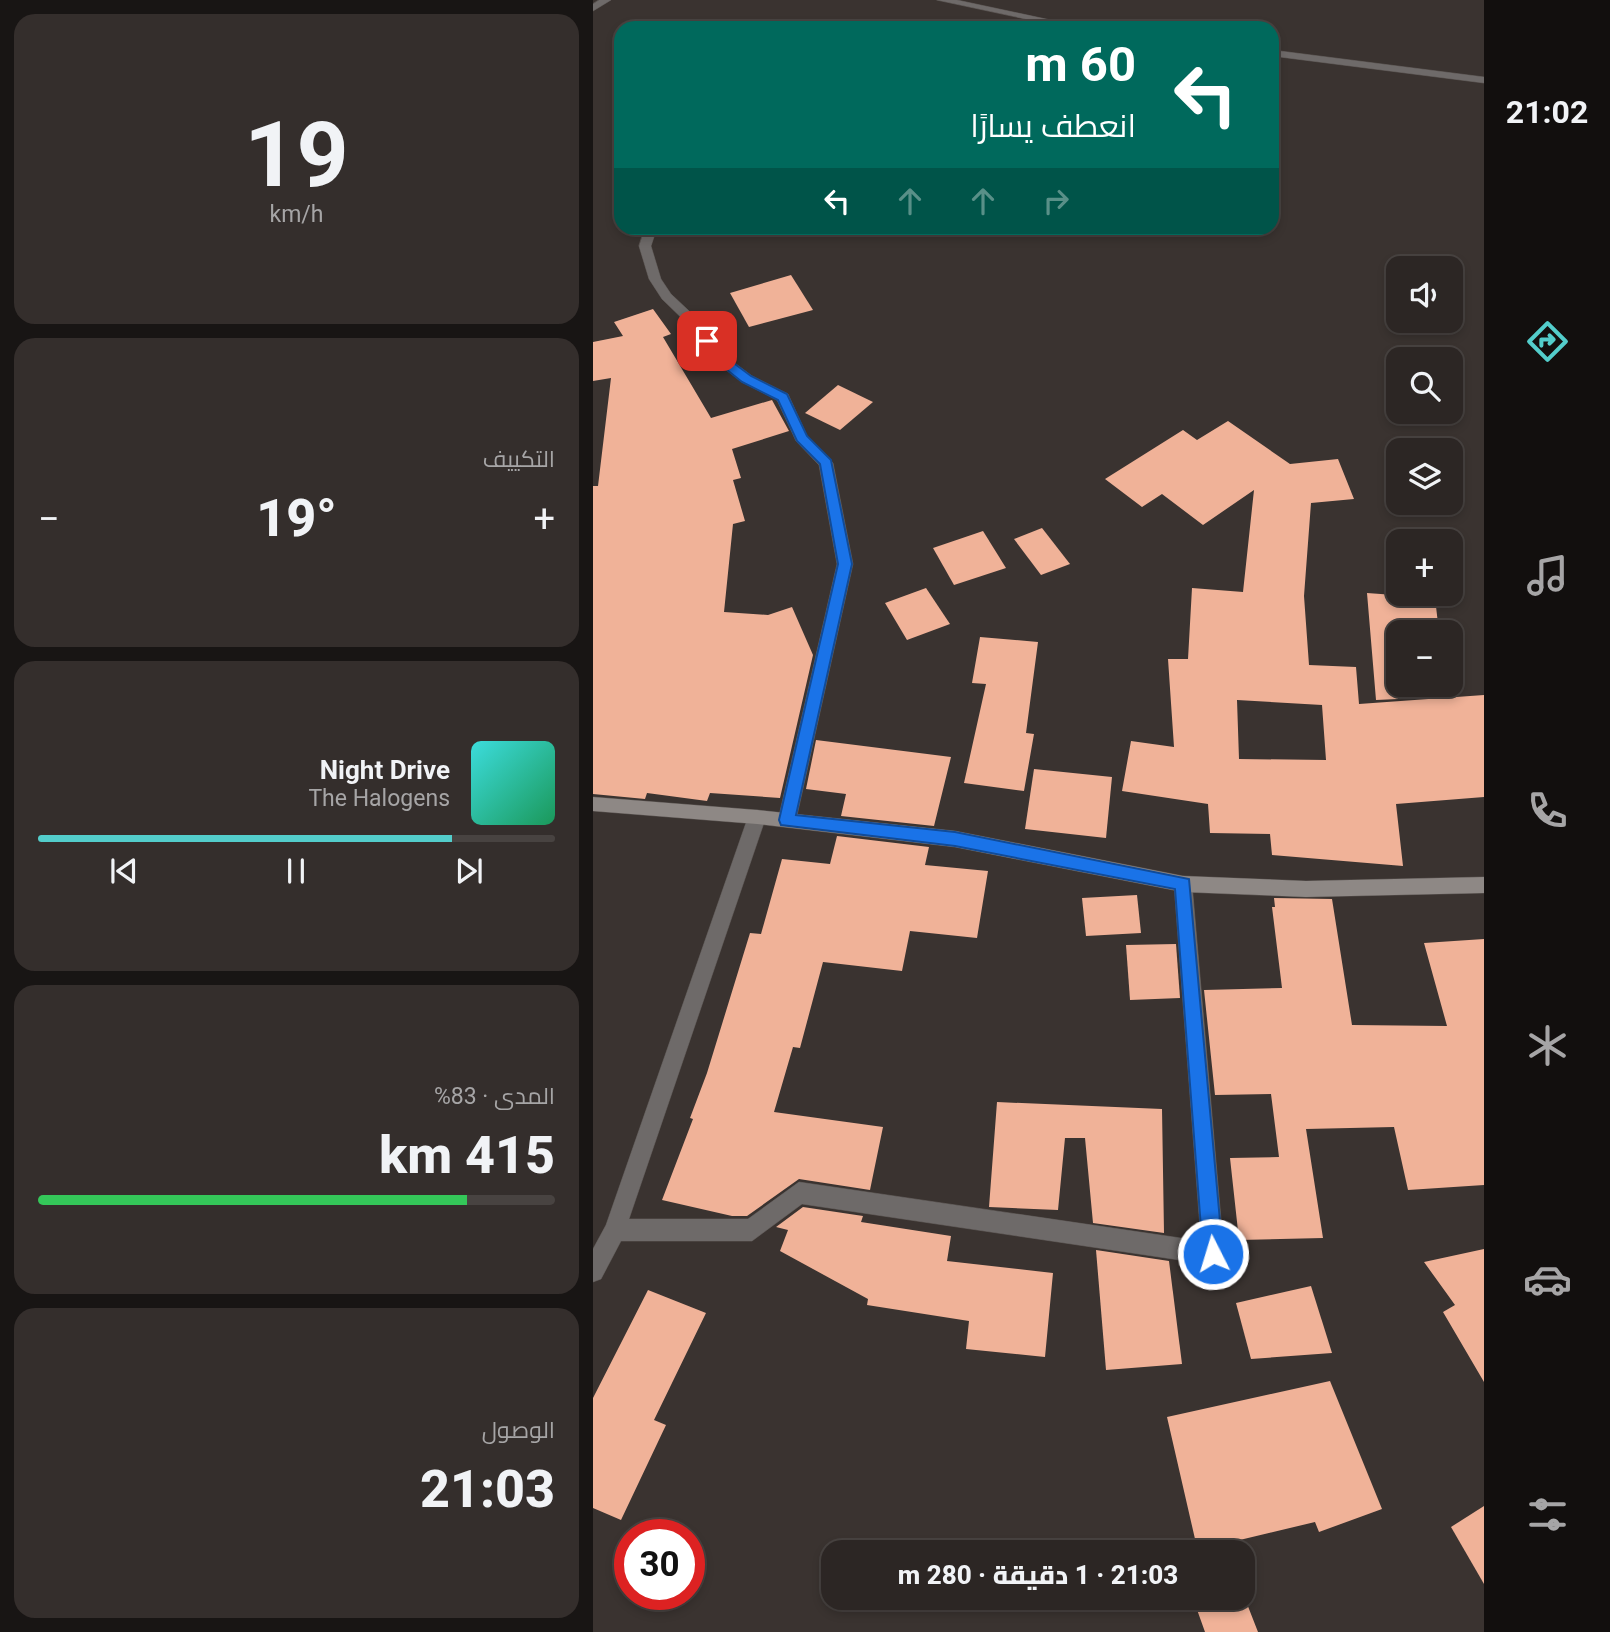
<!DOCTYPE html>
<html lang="ar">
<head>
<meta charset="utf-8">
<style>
  body { margin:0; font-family:Roboto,Cairo,sans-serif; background:#342e2c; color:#f1f3f6; direction:rtl; height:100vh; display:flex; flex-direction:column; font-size:26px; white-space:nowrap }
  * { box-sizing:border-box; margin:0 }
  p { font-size:23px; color:#a6a5a6 }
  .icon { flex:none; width:38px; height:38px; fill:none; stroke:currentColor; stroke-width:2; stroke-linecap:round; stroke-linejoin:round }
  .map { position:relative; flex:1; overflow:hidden; direction:ltr }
  .details { display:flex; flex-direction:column; gap:14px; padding:14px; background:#181514; width:593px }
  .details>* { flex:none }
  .hud { position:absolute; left:21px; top:21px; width:665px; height:214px; border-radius:21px; box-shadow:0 4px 10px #0003,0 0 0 2px #484341; direction:rtl; background:#00695c; color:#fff; overflow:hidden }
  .controls { position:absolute; left:793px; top:256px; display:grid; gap:14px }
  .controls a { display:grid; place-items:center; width:77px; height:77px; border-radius:14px; background:#2c2624; box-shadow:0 4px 10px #0003,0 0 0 2px #484341; font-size:35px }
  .speed { position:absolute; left:21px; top:1519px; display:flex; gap:14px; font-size:35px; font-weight:700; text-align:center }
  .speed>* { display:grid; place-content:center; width:91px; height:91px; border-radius:50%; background:#2c2624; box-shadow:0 4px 10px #0003,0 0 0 2px #484341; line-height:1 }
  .speed .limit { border:10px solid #d22; background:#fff; color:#111 }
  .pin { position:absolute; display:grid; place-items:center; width:60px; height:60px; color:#fff; margin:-30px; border-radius:14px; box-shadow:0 4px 10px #0006 }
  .me { position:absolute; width:77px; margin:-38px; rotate:355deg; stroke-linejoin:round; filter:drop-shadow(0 0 5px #0008) }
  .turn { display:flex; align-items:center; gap:24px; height:147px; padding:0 28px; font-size:32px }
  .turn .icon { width:91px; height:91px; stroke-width:2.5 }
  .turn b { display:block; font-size:49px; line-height:60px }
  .lanes { display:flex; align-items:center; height:66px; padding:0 28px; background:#0003; justify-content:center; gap:35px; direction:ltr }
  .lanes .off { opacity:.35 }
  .big { font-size:52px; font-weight:800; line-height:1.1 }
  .details .widget { flex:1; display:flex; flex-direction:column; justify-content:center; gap:10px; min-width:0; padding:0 24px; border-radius:21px; background:#342e2c }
  .details .dial { align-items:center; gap:0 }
  .dial b { font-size:91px; line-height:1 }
  .song { display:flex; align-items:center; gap:21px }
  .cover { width:84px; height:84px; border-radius:10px; background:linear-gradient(135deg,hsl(180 70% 55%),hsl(150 70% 35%)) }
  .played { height:7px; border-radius:4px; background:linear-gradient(90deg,#53cdcb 80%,#484341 80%) }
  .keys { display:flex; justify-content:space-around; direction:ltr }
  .heat { display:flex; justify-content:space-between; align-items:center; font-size:38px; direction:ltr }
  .charge { height:10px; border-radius:5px; background:linear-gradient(90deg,#34c759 83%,#484341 0) }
  .trip { position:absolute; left:228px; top:1540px; width:434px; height:70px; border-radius:21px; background:#2c2624; box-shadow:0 4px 10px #0003,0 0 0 2px #484341; font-weight:800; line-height:70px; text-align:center; direction:rtl }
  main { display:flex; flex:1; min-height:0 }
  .dock { display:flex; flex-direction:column; width:126px; justify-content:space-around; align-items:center; background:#120f0e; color:#a6a5a6 }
  .dock .icon { width:49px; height:49px }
  .dock .on { color:#53cdcb }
  .dock b { font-size:32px; color:#f1f3f6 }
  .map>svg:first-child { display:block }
  .building { fill:#f0b298; fill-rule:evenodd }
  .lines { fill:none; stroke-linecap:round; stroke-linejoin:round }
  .street-casing { stroke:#58524f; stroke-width:1 }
  .secondary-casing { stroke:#58524f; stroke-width:1 }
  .street { fill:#6e6a69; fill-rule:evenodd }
  .secondary { fill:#8e8885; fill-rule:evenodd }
  .route { fill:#1a73e8; stroke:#114b97; stroke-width:2 }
</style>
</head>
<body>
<main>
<nav class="dock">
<b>21:02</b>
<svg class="icon on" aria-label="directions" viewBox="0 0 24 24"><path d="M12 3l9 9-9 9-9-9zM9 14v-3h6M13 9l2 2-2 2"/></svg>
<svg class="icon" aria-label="music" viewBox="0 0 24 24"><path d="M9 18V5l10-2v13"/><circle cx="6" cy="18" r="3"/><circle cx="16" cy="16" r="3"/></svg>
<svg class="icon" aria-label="phone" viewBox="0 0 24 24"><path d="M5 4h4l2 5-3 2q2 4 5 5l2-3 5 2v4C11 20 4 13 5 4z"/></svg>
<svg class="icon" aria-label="climate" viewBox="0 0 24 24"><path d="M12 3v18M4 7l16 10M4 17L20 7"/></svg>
<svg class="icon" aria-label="car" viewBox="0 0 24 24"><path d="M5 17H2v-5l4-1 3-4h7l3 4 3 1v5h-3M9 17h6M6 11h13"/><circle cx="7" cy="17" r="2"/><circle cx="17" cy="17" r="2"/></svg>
<svg class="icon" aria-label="filters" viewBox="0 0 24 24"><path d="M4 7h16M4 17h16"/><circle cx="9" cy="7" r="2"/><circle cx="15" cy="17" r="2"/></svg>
</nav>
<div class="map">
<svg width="891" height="1632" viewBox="0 0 891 1632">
  <rect width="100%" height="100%" fill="#3a3330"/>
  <g class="building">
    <polygon points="198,275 220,310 156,327 137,293"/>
    <polygon points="60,309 78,334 70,337 118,418 179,400 196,431 139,449 148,478 140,480 152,521 140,524 131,612 175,615 199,607 220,655 187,798 117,793 114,801 54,793 52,799 0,794 0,486 5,486 18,378 0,381 0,342 30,336 21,322"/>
    <polygon points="245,385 280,402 247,430 212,413"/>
    <path d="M635 421 697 464 745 459 761 499 718 503 711 596 716 665 763 667 766 704 891 695V797L803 804 810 866 679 855 677 834 617 833 615 804 529 791 538 741 581 747 575 659H595L599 588 650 592 661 490 610 525 569 494 549 507 512 479 590 430 604 440ZM644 700 729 705 733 760 646 759Z"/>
    <polygon points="449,528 477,564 448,575 421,539"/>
    <polygon points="390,531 413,568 361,585 340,548"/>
    <polygon points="333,588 357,624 314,640 292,603"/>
    <polygon points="774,593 842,598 846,632 805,632 805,699 783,700"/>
    <polygon points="387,637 445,642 433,733 441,734 431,791 371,783 393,684 379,683"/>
    <polygon points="223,740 358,757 341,826 248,816 253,794 213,789"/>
    <polygon points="441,769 519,777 513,838 432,829"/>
    <polygon points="244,836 336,847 332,865 395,871 384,938 317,931 309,971 230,962 207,1048 200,1047 181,1112 290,1127 277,1190 206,1179 154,1216 139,1216 69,1200 100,1119 97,1118 114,1073 157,933 168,934 189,859 237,864"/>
    <polygon points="544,895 548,933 493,936 489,898"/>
    <polygon points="681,898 739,899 759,1025 854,1026 831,943 891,939 891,1185 815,1190 801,1127 713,1129 730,1238 646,1240 637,1158 686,1157 678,1094 622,1095 611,990 689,988 679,907 682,907"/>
    <polygon points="583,944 587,998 537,1000 533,945"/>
    <polygon points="404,1102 569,1109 571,1233 500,1223 492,1138 472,1138 465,1210 396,1207"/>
    <polygon points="210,1207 270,1216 268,1222 358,1236 354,1261 460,1273 452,1357 373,1349 376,1321 274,1305 275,1299 187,1251 195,1230 183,1227"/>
    <polygon points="891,1249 891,1382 850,1312 862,1305 831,1262"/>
    <polygon points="503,1250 576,1261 589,1364 513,1370"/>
    <polygon points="718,1286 739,1353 658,1359 643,1303"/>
    <polygon points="55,1290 113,1313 61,1420 73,1425 28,1520 0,1508 0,1398"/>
    <polygon points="737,1381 789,1509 726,1532 722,1522 630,1544 634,1552 605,1552 574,1417"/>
    <polygon points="891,1506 891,1584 858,1527"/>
    <polygon points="649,1591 665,1632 612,1632 602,1604 615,1598 649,1598"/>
  </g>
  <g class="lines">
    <g class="street-casing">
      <g id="street">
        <polygon points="6,0 18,0 0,11 0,4"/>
        <polygon points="344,0 364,0 495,28 475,28"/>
        <polygon points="679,50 891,77 891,83 679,56"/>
        <polygon points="52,228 64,228 58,246 68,279 78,294 111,325 127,352 159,376 195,394 214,436 240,463 260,564 203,820 200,825 194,827 188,825 185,820 244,564 226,465 203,441 184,400 149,382 117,358 101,330 69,299 56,279 46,246"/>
        <polygon points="164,810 170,812 173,817 36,1219 155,1219 206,1182 608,1241 581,884 584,878 590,876 596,878 599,884 631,1254 628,1262 620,1265 209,1204 159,1241 28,1241 8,1279 0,1282 0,1249 13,1225 155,817 158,812"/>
      </g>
    </g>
    <g class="secondary-casing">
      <polygon id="secondary" points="0,797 164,810 362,831 590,876 713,881 891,877 891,893 713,897 590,892 362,847 164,824 0,811"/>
    </g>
    <use href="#street" class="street"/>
    <use href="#secondary" class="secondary"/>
  </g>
  <polygon class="route" points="114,338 118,339 126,352 158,376 194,394 214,436 238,460 259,564 203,815 362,832 596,879 630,1254 627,1261 620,1264 613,1261 610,1254 582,889 362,846 188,825 186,820 245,564 227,464 204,441 185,400 149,382 118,357 108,341"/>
</svg>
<div class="controls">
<a><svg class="icon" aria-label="sound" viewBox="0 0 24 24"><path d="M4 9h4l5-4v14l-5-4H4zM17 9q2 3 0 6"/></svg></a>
<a><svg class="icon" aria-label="search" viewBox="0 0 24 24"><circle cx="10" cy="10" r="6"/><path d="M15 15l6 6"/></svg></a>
<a><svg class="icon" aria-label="layers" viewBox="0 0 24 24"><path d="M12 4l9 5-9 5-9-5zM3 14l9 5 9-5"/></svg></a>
<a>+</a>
<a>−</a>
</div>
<div class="speed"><div class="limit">30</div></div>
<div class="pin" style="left:114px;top:341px;background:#d93025"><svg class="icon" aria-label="arrive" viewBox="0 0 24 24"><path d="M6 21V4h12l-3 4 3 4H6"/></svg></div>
<svg class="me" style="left:620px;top:1254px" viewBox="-20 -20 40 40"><circle r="17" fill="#1a73e8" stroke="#fff" stroke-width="3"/><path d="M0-11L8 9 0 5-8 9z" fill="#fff"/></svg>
<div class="trip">21:03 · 1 دقيقة · 280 m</div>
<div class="hud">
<div class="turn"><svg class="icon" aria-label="left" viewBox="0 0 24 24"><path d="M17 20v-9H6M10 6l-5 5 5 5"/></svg><div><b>60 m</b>انعطف يسارًا</div></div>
<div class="lanes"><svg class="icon" aria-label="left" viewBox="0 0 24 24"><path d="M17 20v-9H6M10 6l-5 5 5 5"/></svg><svg class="icon off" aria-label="ahead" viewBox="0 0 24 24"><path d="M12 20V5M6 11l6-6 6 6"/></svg><svg class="icon off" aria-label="ahead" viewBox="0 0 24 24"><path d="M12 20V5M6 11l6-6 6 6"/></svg><svg class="icon off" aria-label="right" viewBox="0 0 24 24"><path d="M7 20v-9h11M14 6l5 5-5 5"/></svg></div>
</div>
</div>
<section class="details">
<div class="widget dial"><b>19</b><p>km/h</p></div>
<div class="widget"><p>التكييف</p>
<div class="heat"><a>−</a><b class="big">19°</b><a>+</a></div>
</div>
<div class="widget">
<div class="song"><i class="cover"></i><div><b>Night Drive</b><p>The Halogens</p></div></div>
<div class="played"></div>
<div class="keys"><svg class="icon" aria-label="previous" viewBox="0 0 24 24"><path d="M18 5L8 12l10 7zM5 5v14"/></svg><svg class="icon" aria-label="pause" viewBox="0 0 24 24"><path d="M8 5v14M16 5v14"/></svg><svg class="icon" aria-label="next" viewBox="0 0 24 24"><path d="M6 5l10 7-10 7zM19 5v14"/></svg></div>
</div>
<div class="widget"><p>المدى · 83%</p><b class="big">415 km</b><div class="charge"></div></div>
<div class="widget"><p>الوصول</p><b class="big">21:03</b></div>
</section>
</main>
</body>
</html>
